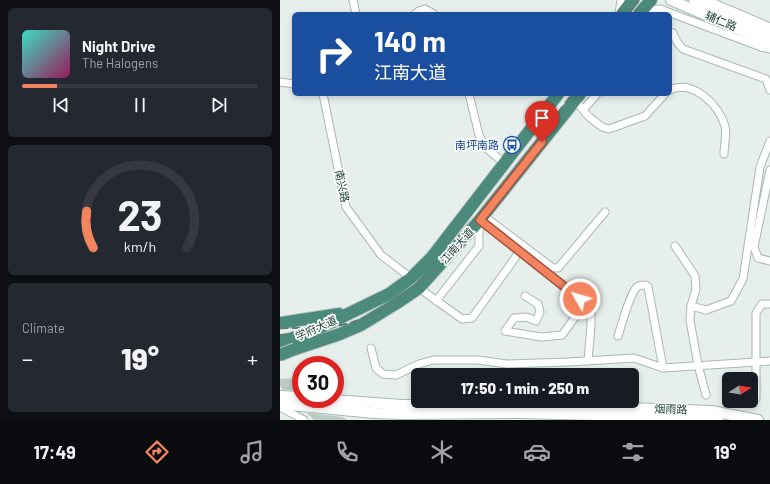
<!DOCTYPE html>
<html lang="en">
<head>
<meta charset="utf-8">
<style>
  body { margin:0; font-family:Barlow,"Noto Sans SC",sans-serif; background:#242831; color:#f1f3f6; height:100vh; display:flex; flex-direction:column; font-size:15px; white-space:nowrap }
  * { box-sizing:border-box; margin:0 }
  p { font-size:13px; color:#9ea1a6 }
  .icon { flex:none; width:22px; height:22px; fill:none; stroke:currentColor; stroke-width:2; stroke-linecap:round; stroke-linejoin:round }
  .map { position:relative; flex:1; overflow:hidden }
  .sheet { display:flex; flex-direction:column; gap:8px; padding:8px; background:#0d0f14; width:280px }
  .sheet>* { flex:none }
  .top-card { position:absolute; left:12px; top:12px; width:380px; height:84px; border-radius:6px; box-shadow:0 2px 6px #0003; background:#1a4fa0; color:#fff; overflow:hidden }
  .needle { width:26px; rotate:78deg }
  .fabs { position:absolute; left:442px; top:372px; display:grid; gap:8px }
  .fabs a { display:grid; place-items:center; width:36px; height:36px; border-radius:6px; background:#171b24; box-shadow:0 2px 6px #0003; font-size:20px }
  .speed { position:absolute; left:12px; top:356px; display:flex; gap:8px; font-size:20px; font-weight:700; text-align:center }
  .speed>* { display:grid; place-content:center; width:52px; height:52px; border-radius:50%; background:#171b24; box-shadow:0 2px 6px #0003; line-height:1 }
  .speed .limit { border:6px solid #d22; background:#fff; color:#111 }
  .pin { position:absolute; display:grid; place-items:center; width:34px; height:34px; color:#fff; margin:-41px -17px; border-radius:50% 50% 50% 0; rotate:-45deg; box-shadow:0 0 4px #0007 }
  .pin .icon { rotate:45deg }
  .me { position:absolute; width:44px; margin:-22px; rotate:308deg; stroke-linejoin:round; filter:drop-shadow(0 0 3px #0008) }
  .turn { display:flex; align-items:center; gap:14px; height:84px; padding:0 16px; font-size:18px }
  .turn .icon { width:52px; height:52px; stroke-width:2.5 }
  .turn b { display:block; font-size:28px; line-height:34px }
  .big { font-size:30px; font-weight:800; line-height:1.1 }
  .sheet .widget { flex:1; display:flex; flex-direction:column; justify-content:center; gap:6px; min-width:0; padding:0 14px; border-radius:6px; background:#242831 }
  .sheet .dial { align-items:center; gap:0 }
  .dial svg { height:104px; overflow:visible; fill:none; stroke:#363941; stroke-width:7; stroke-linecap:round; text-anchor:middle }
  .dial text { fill:#f1f3f6; stroke:none }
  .song { display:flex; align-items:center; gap:12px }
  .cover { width:48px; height:48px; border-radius:6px; background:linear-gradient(135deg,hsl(170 70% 55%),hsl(330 70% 35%)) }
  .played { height:4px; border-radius:2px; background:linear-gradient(90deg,#f4845f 15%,#363941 15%) }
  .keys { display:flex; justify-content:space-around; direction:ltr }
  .heat { display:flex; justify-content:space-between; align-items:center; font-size:22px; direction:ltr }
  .trip { position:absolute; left:131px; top:368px; width:228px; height:40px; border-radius:6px; background:#171b24; box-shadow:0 2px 6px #0003; font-weight:800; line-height:40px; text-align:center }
  .tabs { display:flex; height:64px; justify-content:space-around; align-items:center; background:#090b0e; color:#9ea1a6 }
  .tabs .icon { width:28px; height:28px }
  .tabs .current { color:#f4845f }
  .tabs b { font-size:18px; color:#f1f3f6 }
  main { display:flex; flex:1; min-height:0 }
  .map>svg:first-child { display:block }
  .building { fill:#bbcac4 }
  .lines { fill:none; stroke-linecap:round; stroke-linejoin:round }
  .minor-casing { stroke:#a8b8b2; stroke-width:9 }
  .secondary-casing { stroke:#a4bbb3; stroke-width:12 }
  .trunk-casing { stroke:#c2cac8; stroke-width:14 }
  .minor { stroke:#fff; stroke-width:7 }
  .secondary { stroke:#fff; stroke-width:10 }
  .trunk { stroke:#4c8a7c; stroke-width:12 }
  .rail { stroke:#5f7d75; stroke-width:2; stroke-dasharray:8 4; stroke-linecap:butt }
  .trunk-bridge-casing { stroke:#c2cac8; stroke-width:14; stroke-linecap:butt }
  .trunk-bridge { stroke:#4c8a7c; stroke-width:12 }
  .route-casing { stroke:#9f563e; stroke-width:10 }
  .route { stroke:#f4845f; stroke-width:7 }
  .labels { text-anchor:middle; stroke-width:3.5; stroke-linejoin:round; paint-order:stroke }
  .street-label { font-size:11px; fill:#24423a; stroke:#f7fbf9 }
  .transit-label { font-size:11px; fill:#164399; stroke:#f7fbf9; text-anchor:end }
</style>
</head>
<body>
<main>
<section class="sheet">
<div class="widget">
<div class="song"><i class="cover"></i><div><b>Night Drive</b><p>The Halogens</p></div></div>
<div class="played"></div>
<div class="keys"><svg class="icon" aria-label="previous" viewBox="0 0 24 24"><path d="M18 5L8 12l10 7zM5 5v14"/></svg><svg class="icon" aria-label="pause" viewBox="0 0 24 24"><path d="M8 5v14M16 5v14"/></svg><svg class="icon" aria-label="next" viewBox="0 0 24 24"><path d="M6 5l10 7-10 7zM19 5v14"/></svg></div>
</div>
<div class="widget dial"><svg viewBox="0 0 100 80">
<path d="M14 69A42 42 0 1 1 86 69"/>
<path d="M14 69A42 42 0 0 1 9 41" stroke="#f4845f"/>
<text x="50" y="56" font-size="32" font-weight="700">23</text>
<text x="50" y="72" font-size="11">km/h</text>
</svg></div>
<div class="widget"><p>Climate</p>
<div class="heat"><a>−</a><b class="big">19°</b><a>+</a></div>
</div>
</section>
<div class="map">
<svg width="490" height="420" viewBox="0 0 490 420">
  <rect width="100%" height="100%" fill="#e6efeb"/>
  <g class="building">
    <polygon points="21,378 21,390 3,390 0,386 0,379"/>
    <polygon points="27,413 63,417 67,420 34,420"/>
  </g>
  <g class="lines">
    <g class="minor-casing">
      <g id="minor">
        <polyline points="73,0 76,14"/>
        <polyline points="427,0 490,27"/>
        <polyline points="361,13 369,10 380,9 481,47 490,49"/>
        <polyline points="135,14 139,11 145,9 154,14"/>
        <polyline points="339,14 341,0"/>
        <polyline points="390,32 393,33 397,42 403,49 486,79 490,90"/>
        <polyline points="0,82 14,84"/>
        <path d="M390 90C413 79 439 105 445 126 447 134 444 146 444 154"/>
        <polyline points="43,94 66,207 101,255 131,278"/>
        <polyline points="189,94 199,135 205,147 224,163"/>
        <polyline points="295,100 308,116 322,127 329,129 365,116 385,94"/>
        <polyline points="303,110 317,94"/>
        <polyline points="490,170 474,247 478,258 490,261"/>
        <polyline points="204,216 273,268 278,268 325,212"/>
        <polyline points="200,220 300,299 311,314 311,326 308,361"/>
        <polyline points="395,246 415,276 416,289 411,306 410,320 418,365 426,395"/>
        <polyline points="139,288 182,319 192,318 240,251"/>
        <polyline points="245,296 258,304 260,312 256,321 246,317 234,318 225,331 261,337 282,335 304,305"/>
        <polyline points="156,301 199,246 199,222"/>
        <polyline points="411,306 426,310 451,301 463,279 480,167 490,141"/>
        <path d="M338 336C342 324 349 295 357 287 360 285 363 285 366 285L368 287 383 368"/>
        <polyline points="91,348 96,368 103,374 116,375 139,364 153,360 198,360 227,364 288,362 354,358 383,368 490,361"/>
        <polyline points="476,398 476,313 482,304 490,304"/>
        <polyline points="0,407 24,420"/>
      </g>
    </g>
    <g class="secondary-casing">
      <g id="secondary">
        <polyline points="391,0 490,43"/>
        <polyline points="414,0 490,35"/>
        <polyline points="0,396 21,397"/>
        <polyline points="39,399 122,405 241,404 431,411 478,420"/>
        <polyline points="0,404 94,413 122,414 241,413 430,418 438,420"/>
      </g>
    </g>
    <g class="trunk-casing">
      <g id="trunk">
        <polyline points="342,14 353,0"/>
        <polyline points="359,14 371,0"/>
        <polyline points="0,323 59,314"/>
        <polyline points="0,342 29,333 109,294 131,278 152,257 278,94"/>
        <polyline points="15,349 60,334 81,325 117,303 139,288 199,221 300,94"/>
      </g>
    </g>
    <use href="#minor" class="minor"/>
    <use href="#secondary" class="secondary"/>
    <use href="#trunk" class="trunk"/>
    <g class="rail">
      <polyline points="348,14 359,0"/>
      <polyline points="0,328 25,328"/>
      <polyline points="0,335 31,332 70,323 90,316 125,295 163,262 185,237 292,94"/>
    </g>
    <g class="trunk-bridge-casing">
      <polyline id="trunk-bridge" points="0,355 15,349"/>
    </g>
    <use href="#trunk-bridge" class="trunk-bridge"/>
  </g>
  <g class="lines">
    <g class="route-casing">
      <polyline id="route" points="262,142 200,220 300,299"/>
    </g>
    <use href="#route" class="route"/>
  </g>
  <defs>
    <g id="bus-ring" transform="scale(0.9)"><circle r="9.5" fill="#f7fbf9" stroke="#1a4fb4" stroke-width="1.5"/><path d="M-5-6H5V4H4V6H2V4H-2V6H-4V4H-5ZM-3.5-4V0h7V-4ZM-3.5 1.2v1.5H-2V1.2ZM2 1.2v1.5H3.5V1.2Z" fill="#1a4fb4"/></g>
  </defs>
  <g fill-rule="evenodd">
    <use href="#bus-ring" x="232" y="145"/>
  </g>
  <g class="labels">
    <g class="street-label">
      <text transform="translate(441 21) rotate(23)" y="4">辅仁路</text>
      <text transform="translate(62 186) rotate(78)" y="4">南兴路</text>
      <text transform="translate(177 246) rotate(-48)" y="4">江南大道</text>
      <text transform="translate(36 328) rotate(-24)" y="4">学府大道</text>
      <text transform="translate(391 409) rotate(2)" y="4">烟雨路</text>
    </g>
    <g class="transit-label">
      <text x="219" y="149">南坪南路</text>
    </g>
  </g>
</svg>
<div class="fabs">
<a><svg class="needle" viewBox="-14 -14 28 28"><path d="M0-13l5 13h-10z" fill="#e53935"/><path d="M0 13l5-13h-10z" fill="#9ea1a6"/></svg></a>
</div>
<div class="speed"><div class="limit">30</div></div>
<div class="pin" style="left:262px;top:142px;background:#d93025"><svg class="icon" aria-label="arrive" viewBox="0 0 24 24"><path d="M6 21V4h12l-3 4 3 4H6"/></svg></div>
<svg class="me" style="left:300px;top:299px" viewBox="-20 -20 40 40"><circle r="17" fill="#f4845f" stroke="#fff" stroke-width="3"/><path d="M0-11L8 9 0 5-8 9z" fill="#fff"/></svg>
<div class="trip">17:50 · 1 min · 250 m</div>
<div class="top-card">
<div class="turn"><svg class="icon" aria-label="right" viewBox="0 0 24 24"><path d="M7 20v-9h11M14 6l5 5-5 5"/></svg><div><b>140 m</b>江南大道</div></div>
</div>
</div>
</main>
<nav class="tabs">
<b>17:49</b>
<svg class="icon current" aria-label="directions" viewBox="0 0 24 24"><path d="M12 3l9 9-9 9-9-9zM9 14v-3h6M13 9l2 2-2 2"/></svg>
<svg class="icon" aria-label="music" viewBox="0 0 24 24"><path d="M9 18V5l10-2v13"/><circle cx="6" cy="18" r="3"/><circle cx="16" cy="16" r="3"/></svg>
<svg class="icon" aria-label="phone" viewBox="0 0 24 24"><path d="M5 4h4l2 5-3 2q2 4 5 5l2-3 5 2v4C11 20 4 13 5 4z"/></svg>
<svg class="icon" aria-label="climate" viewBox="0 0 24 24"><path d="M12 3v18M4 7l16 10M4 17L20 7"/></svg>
<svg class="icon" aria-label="car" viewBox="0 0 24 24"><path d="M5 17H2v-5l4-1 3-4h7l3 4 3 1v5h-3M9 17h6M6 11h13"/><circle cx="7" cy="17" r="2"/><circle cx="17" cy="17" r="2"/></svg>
<svg class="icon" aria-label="filters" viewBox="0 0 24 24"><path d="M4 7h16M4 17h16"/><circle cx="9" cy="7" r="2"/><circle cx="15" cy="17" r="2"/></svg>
<b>19°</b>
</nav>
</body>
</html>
